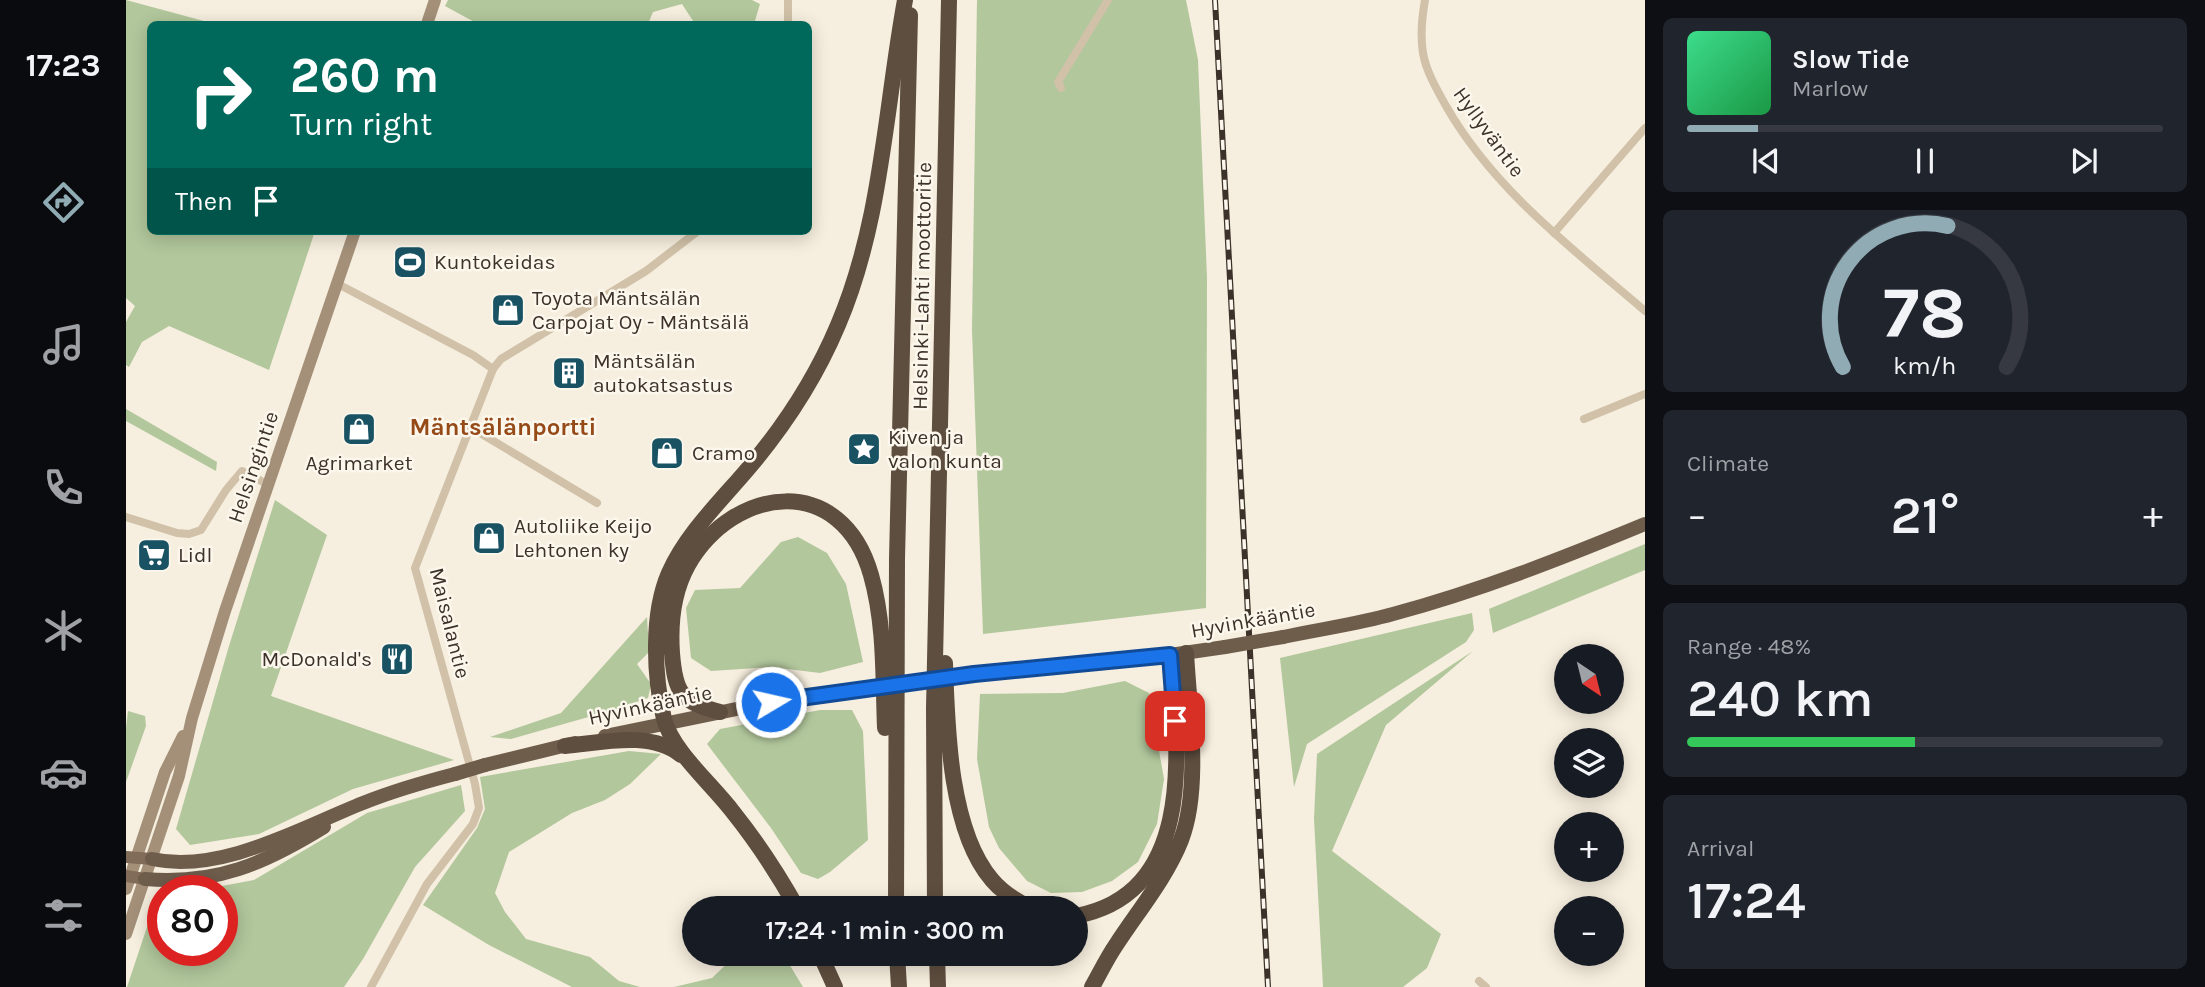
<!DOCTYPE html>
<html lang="en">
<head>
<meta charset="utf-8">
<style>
  body { margin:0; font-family:Karla,sans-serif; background:#20242c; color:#f1f3f6; height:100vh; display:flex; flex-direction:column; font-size:26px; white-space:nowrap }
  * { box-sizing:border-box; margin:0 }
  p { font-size:23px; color:#9ea1a6 }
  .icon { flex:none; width:38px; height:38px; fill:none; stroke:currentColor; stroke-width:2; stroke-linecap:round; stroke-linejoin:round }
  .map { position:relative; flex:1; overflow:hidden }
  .drawer { display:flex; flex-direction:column; gap:18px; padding:18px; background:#0d0f14; width:560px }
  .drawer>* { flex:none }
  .top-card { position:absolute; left:21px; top:21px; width:665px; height:214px; border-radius:10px; box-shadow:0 4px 18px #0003; background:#00695c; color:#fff; overflow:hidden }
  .needle { width:46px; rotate:145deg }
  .controls { position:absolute; left:1428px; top:644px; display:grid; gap:14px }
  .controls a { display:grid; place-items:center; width:70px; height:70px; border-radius:50%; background:#171b24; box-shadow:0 4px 18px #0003; font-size:35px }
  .speed { position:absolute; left:21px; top:875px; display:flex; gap:14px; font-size:35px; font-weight:700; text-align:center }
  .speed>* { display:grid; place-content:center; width:91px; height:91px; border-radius:50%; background:#171b24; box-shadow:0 4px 18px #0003; line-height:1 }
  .speed .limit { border:10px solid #d22; background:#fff; color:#111 }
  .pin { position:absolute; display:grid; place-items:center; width:60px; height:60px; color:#fff; margin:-30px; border-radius:14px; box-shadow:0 4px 10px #0006 }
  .me { position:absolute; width:77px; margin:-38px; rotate:81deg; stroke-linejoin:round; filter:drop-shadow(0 0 5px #0008) }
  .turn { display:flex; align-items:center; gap:24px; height:147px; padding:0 28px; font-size:32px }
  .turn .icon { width:91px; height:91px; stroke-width:2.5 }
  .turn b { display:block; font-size:49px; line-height:60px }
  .then { display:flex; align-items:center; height:66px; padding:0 28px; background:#0003; gap:14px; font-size:26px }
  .big { font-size:52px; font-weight:600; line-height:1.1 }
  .drawer .widget { flex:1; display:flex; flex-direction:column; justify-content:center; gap:10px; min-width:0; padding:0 24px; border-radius:10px; background:#20242c }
  .drawer .dial { align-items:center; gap:0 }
  .dial svg { height:182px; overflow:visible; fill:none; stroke:#363941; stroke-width:7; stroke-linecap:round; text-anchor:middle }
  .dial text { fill:#f1f3f6; stroke:none }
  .song { display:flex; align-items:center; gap:21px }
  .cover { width:84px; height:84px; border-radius:10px; background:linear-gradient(135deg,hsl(150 70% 55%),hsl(140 70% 35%)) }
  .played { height:7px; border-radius:4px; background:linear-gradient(90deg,#90abb4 15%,#363941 15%) }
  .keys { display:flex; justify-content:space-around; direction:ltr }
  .heat { display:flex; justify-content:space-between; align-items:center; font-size:38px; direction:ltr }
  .charge { height:10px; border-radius:5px; background:linear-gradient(90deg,#34c759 48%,#363941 0) }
  .trip { position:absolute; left:556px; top:896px; width:406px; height:70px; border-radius:35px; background:#171b24; box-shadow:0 4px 18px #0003; font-weight:600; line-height:70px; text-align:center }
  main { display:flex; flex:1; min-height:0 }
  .dock { display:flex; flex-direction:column; width:126px; justify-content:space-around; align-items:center; background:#090b0e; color:#9ea1a6 }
  .dock .icon { width:49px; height:49px }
  .dock .active { color:#90abb4 }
  .dock b { font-size:32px; color:#f1f3f6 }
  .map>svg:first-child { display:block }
  .green { fill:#b2c79c }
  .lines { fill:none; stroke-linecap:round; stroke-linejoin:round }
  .minor { stroke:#d0c1a8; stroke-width:8 }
  .secondary { stroke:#a49079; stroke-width:12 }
  .primary { stroke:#806c58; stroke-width:12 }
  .trunk { stroke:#6f5d4c; stroke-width:14 }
  .motorway { stroke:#5e4e3f; stroke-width:16 }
  .rail-casing { stroke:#3c3229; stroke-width:6 }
  .rail { stroke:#fcf7ec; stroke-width:3.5; stroke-dasharray:10; stroke-linecap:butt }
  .trunk-bridge { stroke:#6f5d4c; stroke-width:14 }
  .route-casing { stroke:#114b97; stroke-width:18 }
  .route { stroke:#1a73e8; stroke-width:12 }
  .labels { text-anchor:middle; stroke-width:5; stroke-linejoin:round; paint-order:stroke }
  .street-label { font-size:21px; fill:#3c3229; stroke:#fcf7ec }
  .poi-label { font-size:21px; fill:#3c3229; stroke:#fcf7ec; text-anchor:start }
  .quarter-label { font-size:24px; font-weight:bold; fill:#954a18; stroke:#fcf7ec }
</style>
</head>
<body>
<main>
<nav class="dock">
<b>17:23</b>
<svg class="icon active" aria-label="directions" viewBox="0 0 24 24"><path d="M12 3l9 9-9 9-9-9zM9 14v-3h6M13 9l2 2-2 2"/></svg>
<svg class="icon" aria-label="music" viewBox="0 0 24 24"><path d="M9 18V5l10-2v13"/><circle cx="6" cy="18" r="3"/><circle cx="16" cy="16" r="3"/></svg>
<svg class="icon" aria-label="phone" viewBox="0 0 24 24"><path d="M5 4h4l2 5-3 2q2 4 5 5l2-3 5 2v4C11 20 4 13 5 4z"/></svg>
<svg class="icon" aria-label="climate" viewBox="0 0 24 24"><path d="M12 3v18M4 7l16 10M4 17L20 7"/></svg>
<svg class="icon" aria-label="car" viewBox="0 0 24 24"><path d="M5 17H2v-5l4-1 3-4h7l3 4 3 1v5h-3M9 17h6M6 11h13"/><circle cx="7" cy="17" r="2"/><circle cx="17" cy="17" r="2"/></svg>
<svg class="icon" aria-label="filters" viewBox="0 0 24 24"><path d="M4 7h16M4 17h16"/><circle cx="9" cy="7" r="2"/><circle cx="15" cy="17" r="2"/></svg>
</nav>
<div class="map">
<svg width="1519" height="987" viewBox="0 0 1519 987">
  <rect width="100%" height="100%" fill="#f6eede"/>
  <g class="green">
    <polygon points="0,0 89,24 24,24 24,231 189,231 143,370 43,326 16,342 3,367 0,365 0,322 9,306 0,298"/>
    <polygon points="322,0 626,0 634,4 628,24 569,24 556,4 527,12 522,24 352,24 319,6"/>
    <polygon points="851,0 1060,0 1072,60 1081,278 1080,608 857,634 846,330"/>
    <polygon points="0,409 91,462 90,471 0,421"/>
    <polygon points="149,500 201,535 145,696 328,760 227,789 133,834 64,845 50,829 103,646"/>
    <polygon points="672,537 701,553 720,584 737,662 694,673 645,667 585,671 565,658 560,608 569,590 614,588 655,542"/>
    <polygon points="1519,544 1519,570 1367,633 1363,609"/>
    <polygon points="1346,613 1348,630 1340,642 1181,744 1168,787 1154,658"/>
    <polygon points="521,617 523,652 511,664 525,684 522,698 487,710 385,739 364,737 435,713"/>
    <polygon points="1347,651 1260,725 1206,851 1315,934 1301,968 1277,987 1197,987 1188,819 1191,754"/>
    <polygon points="999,681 1023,693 1038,779 1031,824 1012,862 986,881 956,892 925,893 901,881 873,848 863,827 851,759 854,694 937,693"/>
    <polygon points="694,710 726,710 737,731 742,840 704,872 692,879 675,873 645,828 581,744 594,729"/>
    <polygon points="2,711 19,716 20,726 0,782 0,728"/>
    <polygon points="503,751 535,754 504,784 479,800 446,813 383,852 369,893 379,912 400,939 464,957 493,981 514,987 446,987 363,945 297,905 351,828 359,809 354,777"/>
    <polygon points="335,785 339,811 289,867 237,959 218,987 1,987 31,897 37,896 37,950 96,950 96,891 69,891 128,880 241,813"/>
    <polygon points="611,954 657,954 677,987 548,987 586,978"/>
  </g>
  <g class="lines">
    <g class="minor">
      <path d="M1299 0C1296 17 1294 35 1297 53 1300 71 1311 90 1320 106 1368 190 1447 249 1519 311"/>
      <polyline points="662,24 662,0"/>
      <polyline points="935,88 932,82 982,0"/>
      <polyline points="1428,233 1519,128"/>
      <polyline points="210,283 347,355 367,369"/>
      <polyline points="1458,419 1519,394"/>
      <polyline points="344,427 471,503"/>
      <polyline points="0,517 51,533 63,534 75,530 100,490 116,471 141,484"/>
      <polyline points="1353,981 1360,987"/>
      <polyline points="245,987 301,884 347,824 353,808 349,784 289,568 367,369 375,359 520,271 572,231"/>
    </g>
    <g class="secondary">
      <polyline points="301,24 309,0"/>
      <polyline points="0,889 39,772 57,736"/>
      <polyline points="0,934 53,776 66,718 99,611 229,231"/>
    </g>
    <g class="primary">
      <polyline points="0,857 26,859"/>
      <polyline points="0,876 19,879"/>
    </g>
    <g class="trunk">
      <path d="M1157 637C1194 629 1232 624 1267 614 1353 591 1437 558 1519 524"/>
      <polyline points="848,674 1044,655 1099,647"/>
      <polyline points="479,736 645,702 732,689"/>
      <polyline points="359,765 449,743"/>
      <path d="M26 859C95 874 174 828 237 803 267 791 298 782 329 774"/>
      <path d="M19 879C90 885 138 864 198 827"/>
    </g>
    <g class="motorway">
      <path d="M819 663C821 726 823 830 866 880 877 893 890 901 905 908"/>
      <path d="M594 712C555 702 549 693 546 653 544 624 547 592 562 565 609 484 716 473 745 575 759 624 757 678 759 728"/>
      <path d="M439 746C475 743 524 730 555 755"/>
      <path d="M671 908C652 874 631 842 607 812 586 784 547 752 538 719 528 676 525 614 543 573 561 532 598 498 626 464 661 422 691 375 712 325 756 222 759 109 779 0"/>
      <polyline points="770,908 771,559 784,15"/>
      <polyline points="809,908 808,708 823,0"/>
      <path d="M950 916C1072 893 1052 747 1044 655"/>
      <polyline points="694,954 709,987"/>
      <polyline points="771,954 773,987"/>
      <polyline points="811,954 812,987"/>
      <path d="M966 987C974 973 981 958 990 945 1012 911 1040 878 1055 840 1075 789 1063 708 1060 653"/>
    </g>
    <g class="rail-casing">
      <polyline id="rail" points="1089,0 1142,987"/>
    </g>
    <use href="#rail" class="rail"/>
    <g class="trunk-bridge">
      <polyline points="1099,647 1157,637"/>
      <polyline points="732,689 848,674"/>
      <polyline points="329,774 359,765"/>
    </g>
  </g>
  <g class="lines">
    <g class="route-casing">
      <polyline id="route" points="645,702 848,674 1044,655 1049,721"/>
    </g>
    <use href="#route" class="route"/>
  </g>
  <defs>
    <g id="stadium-square" transform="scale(1.75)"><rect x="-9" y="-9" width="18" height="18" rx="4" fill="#195263" stroke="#fcf7ec"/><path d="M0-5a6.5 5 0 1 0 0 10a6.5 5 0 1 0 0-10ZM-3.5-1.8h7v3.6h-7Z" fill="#fff"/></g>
    <g id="shop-square" transform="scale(1.75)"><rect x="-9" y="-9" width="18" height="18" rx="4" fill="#195263" stroke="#fcf7ec"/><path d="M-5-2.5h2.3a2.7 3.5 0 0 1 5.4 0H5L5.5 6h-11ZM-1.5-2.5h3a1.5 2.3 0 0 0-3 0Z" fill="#fff"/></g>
    <g id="building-square" transform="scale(1.75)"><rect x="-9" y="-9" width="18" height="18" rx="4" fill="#195263" stroke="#fcf7ec"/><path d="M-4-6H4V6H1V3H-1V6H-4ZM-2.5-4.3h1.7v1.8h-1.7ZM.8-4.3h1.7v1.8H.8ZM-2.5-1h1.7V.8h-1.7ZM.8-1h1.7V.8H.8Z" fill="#fff"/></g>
    <g id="sight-square" transform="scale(1.75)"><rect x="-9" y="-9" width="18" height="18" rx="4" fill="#195263" stroke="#fcf7ec"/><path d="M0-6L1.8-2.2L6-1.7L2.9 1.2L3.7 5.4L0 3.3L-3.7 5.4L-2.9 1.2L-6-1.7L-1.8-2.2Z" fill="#fff"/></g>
    <g id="supermarket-square" transform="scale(1.75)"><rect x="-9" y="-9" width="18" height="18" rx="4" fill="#195263" stroke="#fcf7ec"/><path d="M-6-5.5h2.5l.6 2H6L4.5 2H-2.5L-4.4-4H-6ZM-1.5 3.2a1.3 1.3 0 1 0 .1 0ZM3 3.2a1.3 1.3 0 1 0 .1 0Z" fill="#fff"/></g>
    <g id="restaurant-square" transform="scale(1.75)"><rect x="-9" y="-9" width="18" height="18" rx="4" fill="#195263" stroke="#fcf7ec"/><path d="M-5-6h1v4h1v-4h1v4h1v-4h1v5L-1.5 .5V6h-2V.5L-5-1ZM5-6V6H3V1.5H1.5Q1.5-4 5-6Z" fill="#fff"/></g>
  </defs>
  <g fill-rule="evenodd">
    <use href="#stadium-square" x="284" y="262"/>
    <use href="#shop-square" x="382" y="310"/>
    <use href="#building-square" x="443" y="373"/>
    <use href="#shop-square" x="233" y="429"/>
    <use href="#sight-square" x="738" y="449"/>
    <use href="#shop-square" x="541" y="453"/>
    <use href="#shop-square" x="363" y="538"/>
    <use href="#supermarket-square" x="28" y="555"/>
    <use href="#restaurant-square" x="271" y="659"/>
  </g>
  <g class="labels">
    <g class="street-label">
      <text transform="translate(1363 132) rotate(54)" y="7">Hyllyväntie</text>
      <text transform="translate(796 286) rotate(-89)" y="7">Helsinki-Lahti moottoritie</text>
      <text transform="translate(127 467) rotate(-71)" y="7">Helsingintie</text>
      <text transform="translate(1127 620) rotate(-10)" y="7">Hyvinkääntie</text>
      <text transform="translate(324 623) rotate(76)" y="7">Maisalantie</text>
      <text transform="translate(524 705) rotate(-12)" y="7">Hyvinkääntie</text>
    </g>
    <g class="poi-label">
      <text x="308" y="269">Kuntokeidas</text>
      <text x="406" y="305">Toyota Mäntsälän<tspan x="406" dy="24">Carpojat Oy - Mäntsälä</tspan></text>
      <text x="467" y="368">Mäntsälän<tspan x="467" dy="24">autokatsastus</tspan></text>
      <text x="762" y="444">Kiven ja<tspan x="762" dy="24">valon kunta</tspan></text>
      <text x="566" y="460">Cramo</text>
      <text x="233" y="470" text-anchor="middle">Agrimarket</text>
      <text x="388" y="533">Autoliike Keijo<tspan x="388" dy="24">Lehtonen ky</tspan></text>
      <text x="52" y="562">Lidl</text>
      <text x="246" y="666" text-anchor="end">McDonald's</text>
    </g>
    <g class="quarter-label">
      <text x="377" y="435">Mäntsälänportti</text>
    </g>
  </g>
</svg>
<div class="controls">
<a><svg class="needle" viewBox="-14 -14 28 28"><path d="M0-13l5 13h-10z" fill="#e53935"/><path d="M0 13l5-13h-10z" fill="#9ea1a6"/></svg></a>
<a><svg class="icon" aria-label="layers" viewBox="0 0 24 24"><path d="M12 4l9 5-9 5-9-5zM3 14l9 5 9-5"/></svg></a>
<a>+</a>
<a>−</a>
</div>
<div class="speed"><div class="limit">80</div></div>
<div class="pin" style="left:1049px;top:721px;background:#d93025"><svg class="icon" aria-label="arrive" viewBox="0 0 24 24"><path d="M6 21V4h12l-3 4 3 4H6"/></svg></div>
<svg class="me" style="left:645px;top:702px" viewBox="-20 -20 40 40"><circle r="17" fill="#1a73e8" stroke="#fff" stroke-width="3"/><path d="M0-11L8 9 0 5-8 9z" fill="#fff"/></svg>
<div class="trip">17:24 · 1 min · 300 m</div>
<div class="top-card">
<div class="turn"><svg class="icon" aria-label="right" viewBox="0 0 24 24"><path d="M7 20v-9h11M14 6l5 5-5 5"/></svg><div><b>260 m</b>Turn right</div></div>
<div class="then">Then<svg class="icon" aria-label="arrive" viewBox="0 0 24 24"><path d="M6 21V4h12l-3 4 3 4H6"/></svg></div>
</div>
</div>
<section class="drawer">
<div class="widget">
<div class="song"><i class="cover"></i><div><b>Slow Tide</b><p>Marlow</p></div></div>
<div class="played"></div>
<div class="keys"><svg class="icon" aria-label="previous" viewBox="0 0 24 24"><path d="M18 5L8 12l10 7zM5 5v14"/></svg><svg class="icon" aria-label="pause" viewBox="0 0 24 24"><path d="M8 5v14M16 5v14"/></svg><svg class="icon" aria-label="next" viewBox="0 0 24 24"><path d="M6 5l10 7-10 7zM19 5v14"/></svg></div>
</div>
<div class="widget dial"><svg viewBox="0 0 100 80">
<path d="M14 69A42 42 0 1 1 86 69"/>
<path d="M14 69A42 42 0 0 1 60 7" stroke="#90abb4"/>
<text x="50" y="56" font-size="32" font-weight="700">78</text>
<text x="50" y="72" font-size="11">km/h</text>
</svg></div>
<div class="widget"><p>Climate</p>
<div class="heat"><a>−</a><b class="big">21°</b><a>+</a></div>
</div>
<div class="widget"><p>Range · 48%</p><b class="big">240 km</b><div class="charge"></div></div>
<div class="widget"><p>Arrival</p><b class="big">17:24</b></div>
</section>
</main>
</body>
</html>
